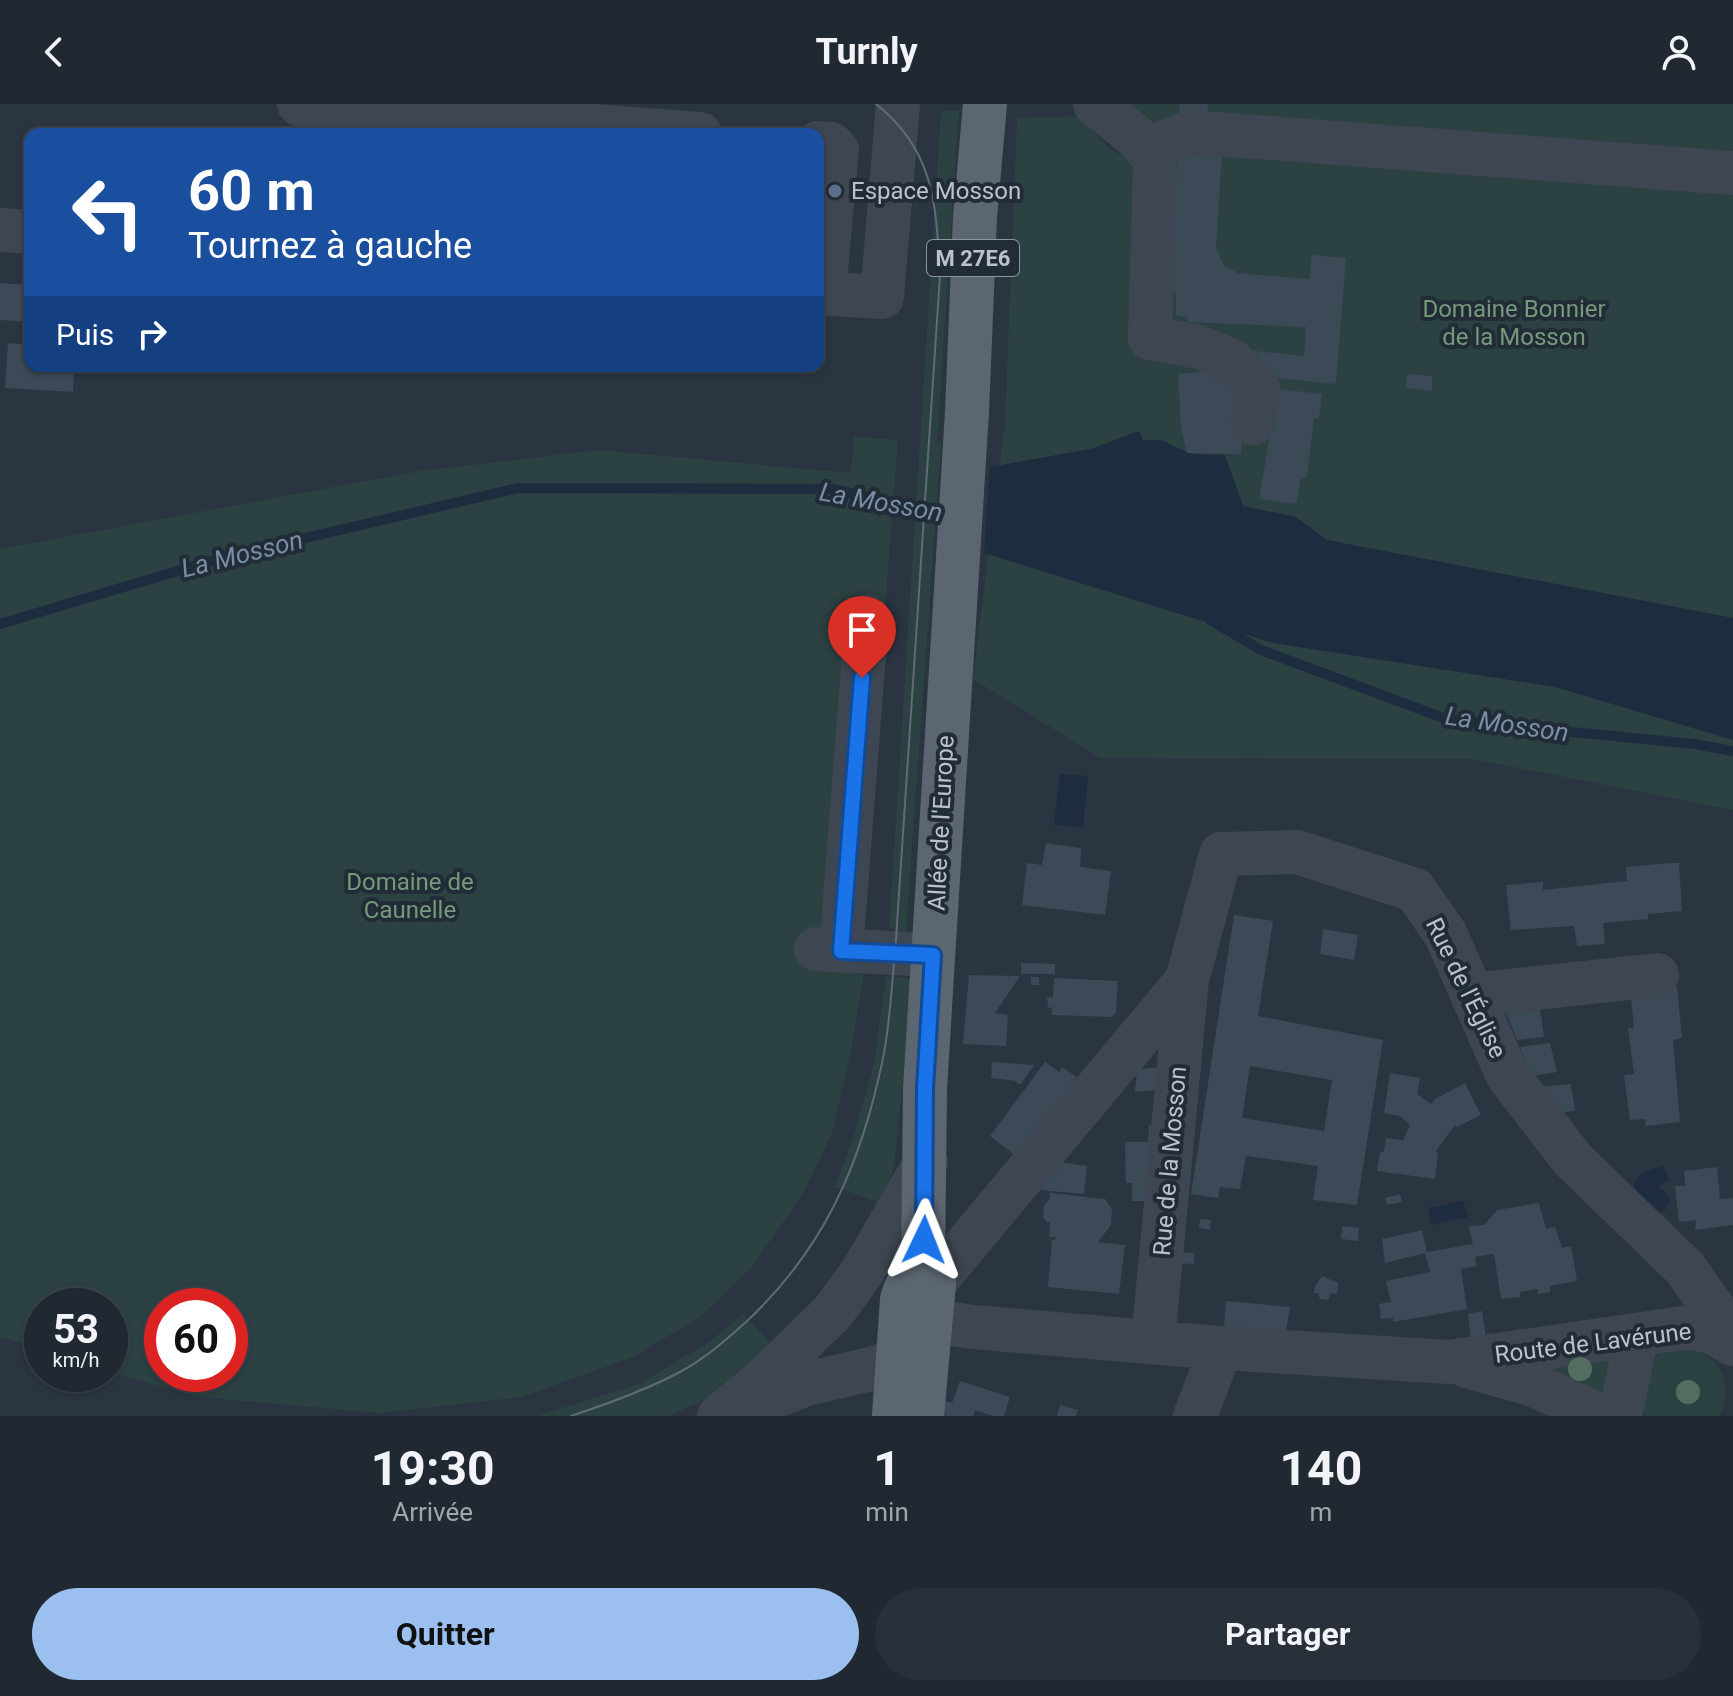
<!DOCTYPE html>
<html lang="fr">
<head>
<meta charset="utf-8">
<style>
  :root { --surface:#202831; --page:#283039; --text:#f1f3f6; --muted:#a2a6ab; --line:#3d444d; --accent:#9bc0f0 }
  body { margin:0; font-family:Roboto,sans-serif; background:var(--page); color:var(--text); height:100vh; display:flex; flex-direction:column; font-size:30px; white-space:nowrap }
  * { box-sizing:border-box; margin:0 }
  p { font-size:26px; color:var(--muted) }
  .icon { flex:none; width:44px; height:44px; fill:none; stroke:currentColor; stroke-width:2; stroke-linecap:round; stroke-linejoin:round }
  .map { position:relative; height:1312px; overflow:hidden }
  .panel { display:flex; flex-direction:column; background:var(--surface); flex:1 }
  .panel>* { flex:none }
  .top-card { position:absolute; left:24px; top:24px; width:800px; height:244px; border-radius:16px; box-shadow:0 2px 6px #0004,0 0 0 2px var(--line); background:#1a4fa0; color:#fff; overflow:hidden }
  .speed { position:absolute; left:24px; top:1184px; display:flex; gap:16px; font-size:40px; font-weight:700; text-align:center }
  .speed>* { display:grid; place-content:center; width:104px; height:104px; border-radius:50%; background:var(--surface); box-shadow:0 2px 6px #0004,0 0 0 2px var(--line); line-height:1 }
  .speed small { font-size:20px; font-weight:400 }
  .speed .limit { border:12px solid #d22; background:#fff; color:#111 }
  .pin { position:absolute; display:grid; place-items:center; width:68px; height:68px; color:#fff; margin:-82px -34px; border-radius:50% 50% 50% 0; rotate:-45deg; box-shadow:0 0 8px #0007 }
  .pin .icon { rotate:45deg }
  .me { position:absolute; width:88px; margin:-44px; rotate:2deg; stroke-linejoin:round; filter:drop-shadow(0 0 6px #0008) }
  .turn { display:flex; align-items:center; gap:28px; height:168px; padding:0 32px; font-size:36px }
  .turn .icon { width:104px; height:104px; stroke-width:2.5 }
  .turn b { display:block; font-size:56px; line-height:68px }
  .then { display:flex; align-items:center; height:76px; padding:0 32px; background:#0003; gap:16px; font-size:30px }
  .eta { display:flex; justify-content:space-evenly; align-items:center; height:136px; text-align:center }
  .eta b { font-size:48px; font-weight:700; line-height:56px }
  .cta { display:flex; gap:16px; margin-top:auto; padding:16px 32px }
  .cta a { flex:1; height:92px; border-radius:48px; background:var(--accent); color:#111; font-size:32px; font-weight:700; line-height:92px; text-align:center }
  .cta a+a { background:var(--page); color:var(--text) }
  header { display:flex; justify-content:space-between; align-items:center; height:104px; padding:0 32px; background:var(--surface); font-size:36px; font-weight:700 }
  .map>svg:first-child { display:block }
  .green { fill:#2c4142; fill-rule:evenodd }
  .water { fill:#1d2d3f }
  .pier { fill:#2a3541 }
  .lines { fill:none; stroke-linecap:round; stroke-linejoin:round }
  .stream { stroke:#1d2d3f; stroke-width:10 }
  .building { fill:#3c4957; fill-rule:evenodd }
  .minor { stroke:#3e4751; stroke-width:44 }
  .major { stroke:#5c6671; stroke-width:44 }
  .tram { stroke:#606b78; stroke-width:2 }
  .tree { fill:#536d61 }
  .route-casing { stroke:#114b97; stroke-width:20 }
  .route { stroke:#1a73e8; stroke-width:14 }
  .service-dot { fill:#5c6f8a; stroke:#222c37; stroke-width:3 }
  .labels { text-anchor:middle; stroke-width:8; stroke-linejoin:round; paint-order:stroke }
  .shield { fill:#222c37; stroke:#8d959f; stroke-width:2 }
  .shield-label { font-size:22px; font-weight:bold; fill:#bbc2cb }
  .poi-label { font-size:24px; fill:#bbc2cb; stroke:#222c37; text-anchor:start }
  .park-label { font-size:24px; fill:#749a7b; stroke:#222c37 }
  .street-label { font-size:24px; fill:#bbc2cb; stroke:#222c37 }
  .water-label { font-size:26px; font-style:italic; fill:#778ea6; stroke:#222c37 }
</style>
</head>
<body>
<header><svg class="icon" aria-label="back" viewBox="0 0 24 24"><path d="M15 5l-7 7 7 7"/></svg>Turnly<svg class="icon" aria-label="person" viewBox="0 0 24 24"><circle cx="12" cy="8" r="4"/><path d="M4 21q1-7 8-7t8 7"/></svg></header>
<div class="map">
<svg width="1733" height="1312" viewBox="0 0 1733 1312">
  <rect width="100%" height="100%" fill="#2a3541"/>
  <!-- green -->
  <path class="green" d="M1119 0H1733V706L1473 655 1100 654 973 575 1005 319 1017 14 1080 12 1108 44 1133 57 1145 88 1132 247 1160 249 1181 27 1144 16Z
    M941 7H959L937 338 941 339 906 827 889 825Z
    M854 333 898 336 885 505 837 823 818 824 821 864 864 870 850 954 832 1029 803 1090 751 1164 700 1213 633 1253 521 1293 381 1309 198 1293 110 1268V1202H42V1246L0 1233V445L420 367 599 346 851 369ZM162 1202H230V1270H162Z
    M886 872 913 875 894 1063 882 1099 835 1083 853 1034 874 960Z
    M743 1210 778 1247 709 1294 668 1312H537L641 1279 712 1236Z
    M1694 1244C1723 1257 1733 1283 1720 1312H1646L1640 1299 1652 1256 1664 1247Z
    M1613 1245 1604 1295 1531 1269Z"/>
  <!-- water -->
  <path class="water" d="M1139 327 1143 336H1161L1191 350 1225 351 1243 402 1296 413 1327 436 1733 514V636L1555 583 1273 539 984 449 990 363 1091 345Z
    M1060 670 1088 672 1083 723 1054 721Z
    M1664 1062 1669 1077 1657 1082 1668 1090 1670 1098 1664 1107 1657 1108 1635 1089 1634 1080 1641 1069Z
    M1463 1097 1468 1113 1431 1121 1428 1104Z"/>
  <!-- pier -->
  <path class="pier" d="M989 359 984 453 980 448 986 363Z"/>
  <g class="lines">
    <!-- stream -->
    <path class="stream" d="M1210 516 1261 546 1449 616 1694 640 1733 647
      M0 520 221 454 518 384 832 385 949 411"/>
  </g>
  <!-- building -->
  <path class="building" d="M1180 0H1208L1207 13 1179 11Z
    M1178 46 1222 49 1216 144 1223 160 1237 169 1309 175 1312 151 1346 154 1336 280 1268 273 1256 260 1257 250 1245 249V246L1304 252 1306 223 1187 218 1188 213 1176 211V189L1167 188Z
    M0 179 30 181V218L0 216Z
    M8 239 30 241V262H74L73 288 5 284Z
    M1210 267 1244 274 1241 350 1187 349 1181 324 1178 270Z
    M1407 270 1432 272V287L1406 284Z
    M1278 285 1322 290 1319 314H1314L1307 373H1301L1296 400 1259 395Z
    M1046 739 1081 744 1080 763 1111 767 1105 811 1022 801 1027 759 1042 761Z
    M1671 759H1679L1682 807 1648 810V815L1603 819 1605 840 1577 842 1574 822 1511 826 1506 781 1543 778V786L1627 777 1626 763Z
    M1234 811 1273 817 1258 912 1383 936 1357 1101 1313 1096 1318 1062 1246 1052 1240 1085 1220 1083 1218 1094 1191 1090ZM1250 962 1332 976 1324 1027 1242 1014Z
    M1323 825 1358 831 1354 856 1320 850Z
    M1021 859 1055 860V870H1021Z
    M969 871 1020 872 995 909 1008 911 1006 942 963 940Z
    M1031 873H1039V881H1031Z
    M1054 874 1118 877 1116 909 1112 913 1052 911V903L1048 904 1047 893 1053 894Z
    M1677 883 1682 934 1673 936 1680 1018 1646 1022 1645 1015 1630 1016 1624 971 1634 970 1628 924H1634L1630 886Z
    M1539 896 1544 933 1517 936 1502 899Z
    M1550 939 1557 968 1532 972 1520 943Z
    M992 958 1034 961 1021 980H1017V977L991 974Z
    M1045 958 1059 968 1062 963 1077 973 1017 1053 990 1032Z
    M1167 963V985L1135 988 1137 965Z
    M1390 969 1420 974 1417 990 1431 1000 1435 995 1465 979 1481 1011 1457 1023 1455 1021 1436 1047 1438 1049 1435 1075 1377 1067 1380 1048H1384L1386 1034 1403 1036 1410 1021 1400 1012 1384 1009Z
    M1571 980 1575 1007 1552 1010 1537 983Z
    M1149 1021H1165L1163 1097H1132V1079H1126L1125 1038H1148Z
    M1058 1058 1087 1062 1084 1090 1039 1086Z
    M1717 1063 1720 1095 1733 1094V1121L1695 1126 1696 1116 1679 1118 1675 1082H1685L1684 1067Z
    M1050 1089 1105 1095 1112 1105 1111 1121 1098 1138 1125 1141 1119 1190 1048 1183 1052 1136 1056 1135V1133H1049L1050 1118H1047L1043 1113 1044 1101 1049 1096Z
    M1400 1090 1402 1098 1387 1101 1385 1094Z
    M1539 1099 1546 1125 1555 1123 1562 1144 1571 1142 1577 1177 1550 1182V1188L1538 1190V1185L1520 1188V1193L1501 1195 1494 1150 1481 1152 1475 1153 1477 1162 1461 1165 1467 1205 1393 1218V1214L1381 1215 1379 1200 1391 1198 1386 1177 1430 1168 1425 1149 1385 1159 1382 1135 1422 1126 1427 1148 1473 1140 1469 1122 1484 1121 1497 1106Z
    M1200 1115 1211 1116 1210 1126 1199 1124Z
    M1342 1122 1359 1124 1358 1137 1341 1135Z
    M1173 1148 1194 1149V1160L1173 1159Z
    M1322 1172 1338 1179 1337 1190 1331 1189 1328 1196 1320 1195 1318 1189H1314L1315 1182Z
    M1226 1197 1290 1203 1286 1228 1224 1223Z
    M1482 1207 1486 1234 1471 1237 1468 1210Z
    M960 1277 1010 1293 1004 1312H993L975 1306 973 1312H937L938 1295 952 1299Z
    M1060 1301 1078 1306 1076 1312H1057Z"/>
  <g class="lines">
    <!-- minor -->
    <path class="minor" d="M299 0 700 30
      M1095 0 1135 32 1155 55 1150 234 1199 243 1232 257 1258 284 1253 319
      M818 39 831 40 837 46 825 177 820 189
      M1148 45 1190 28 1733 69
      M0 126 30 128
      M818 189 882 193 898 0
      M816 845 933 851
      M841 847 867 512
      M1472 891 1657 871
      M934 1179 1187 876
      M932 1217 973 1223 1221 1244 1449 1258 1690 1223 1711 1228 1733 1240
      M1153 1237 1187 876 1221 750 1297 748 1415 786 1446 831 1508 972 1573 1056 1685 1164 1733 1232
      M1467 1262 1534 1281 1601 1312
      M746 1304 806 1280 875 1264 897 1255
      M719 1312 762 1277 833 1208 862 1168 926 1058
      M1195 1312 1221 1244
      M1620 1312 1637 1231"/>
    <!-- major -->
    <path class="major" d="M894 1312 902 1195 906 1184 923 1163
      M922 1312 934 1179 923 1163 925 984 967 308 975 113 985 0"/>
    <!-- tram -->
    <path class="tram" d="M571 1312C607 1300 644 1287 678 1269 703 1256 725 1237 746 1218 824 1145 860 1062 882 959 890 924 891 886 895 850L940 171C936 101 935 47 876 0"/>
  </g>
  <!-- trees -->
  <g class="tree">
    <circle cx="1580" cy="1265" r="12"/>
    <circle cx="1688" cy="1288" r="12"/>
  </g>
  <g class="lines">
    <!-- route casing -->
    <g class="route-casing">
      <path id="route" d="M862 574 841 847 933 851 925 984 924 1136"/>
    </g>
    <!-- route -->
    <use href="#route" class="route"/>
  </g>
  <!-- markers -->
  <circle class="service-dot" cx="835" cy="87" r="8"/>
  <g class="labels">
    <!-- shield labels -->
    <rect class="shield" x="927" y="136" width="92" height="36" rx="6"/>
    <g class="shield-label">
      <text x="973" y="162">M 27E6</text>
    </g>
    <!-- poi labels -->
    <g class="poi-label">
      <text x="851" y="95">Espace Mosson</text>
    </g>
    <!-- park labels -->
    <g class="park-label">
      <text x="1514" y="213">Domaine Bonnier<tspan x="1514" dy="28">de la Mosson</tspan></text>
      <text x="410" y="786">Domaine de<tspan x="410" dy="28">Caunelle</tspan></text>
    </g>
    <!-- street labels -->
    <g class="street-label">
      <text transform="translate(941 719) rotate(-87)" y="8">Allée de l'Europe</text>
      <text transform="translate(1466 884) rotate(64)" y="8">Rue de l'Église</text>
      <text transform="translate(1170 1057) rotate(-85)" y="8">Rue de la Mosson</text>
      <text transform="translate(1593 1239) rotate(-7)" y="8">Route de Lavérune</text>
    </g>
    <!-- water labels -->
    <g class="water-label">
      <text transform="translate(881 398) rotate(10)" y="9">La Mosson</text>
      <text transform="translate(242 450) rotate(-14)" y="9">La Mosson</text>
      <text transform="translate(1507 620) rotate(8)" y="9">La Mosson</text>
    </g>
  </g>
</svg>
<div class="speed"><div>53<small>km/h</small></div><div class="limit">60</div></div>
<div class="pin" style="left:862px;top:574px;background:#d93025"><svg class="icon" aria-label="arrive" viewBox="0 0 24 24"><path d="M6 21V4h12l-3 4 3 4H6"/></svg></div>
<svg class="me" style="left:924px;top:1136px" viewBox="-20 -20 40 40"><path d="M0-17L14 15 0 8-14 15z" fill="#1a73e8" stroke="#fff" stroke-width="4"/></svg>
<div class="top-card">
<div class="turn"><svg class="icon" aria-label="left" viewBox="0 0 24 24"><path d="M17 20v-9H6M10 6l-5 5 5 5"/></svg><div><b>60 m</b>Tournez à gauche</div></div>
<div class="then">Puis<svg class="icon" aria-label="right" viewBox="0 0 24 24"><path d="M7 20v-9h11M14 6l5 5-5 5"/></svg></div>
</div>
</div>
<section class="panel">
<div class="eta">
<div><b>19:30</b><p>Arrivée</p></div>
<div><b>1</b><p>min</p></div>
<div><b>140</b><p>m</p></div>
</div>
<div class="cta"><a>Quitter</a><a>Partager</a></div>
</section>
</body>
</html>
